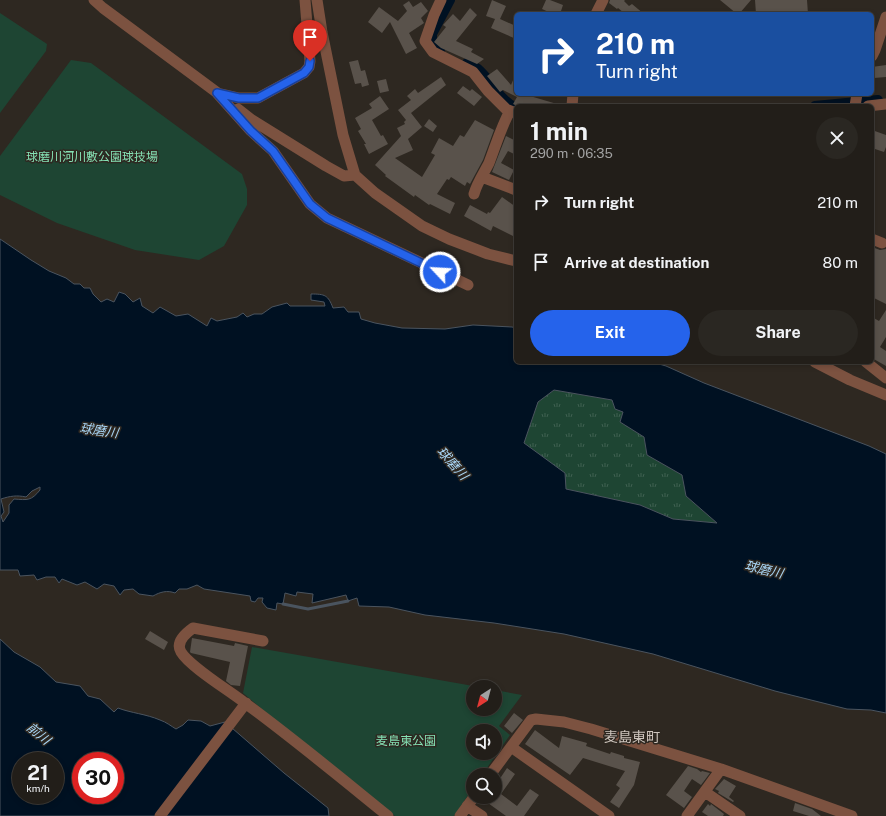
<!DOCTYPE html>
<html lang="en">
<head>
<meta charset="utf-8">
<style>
  :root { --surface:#221e19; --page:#2a2722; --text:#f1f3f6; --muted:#a2a2a2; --line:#3f3c38; --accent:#2563eb }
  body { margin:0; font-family:"Public Sans","Noto Sans JP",sans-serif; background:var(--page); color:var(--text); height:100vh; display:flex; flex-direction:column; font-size:15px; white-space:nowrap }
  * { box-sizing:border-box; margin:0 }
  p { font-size:13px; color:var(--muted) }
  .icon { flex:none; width:22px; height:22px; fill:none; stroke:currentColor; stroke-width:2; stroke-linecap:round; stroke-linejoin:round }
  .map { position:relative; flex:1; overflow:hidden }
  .panel { position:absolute; left:514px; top:104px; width:360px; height:260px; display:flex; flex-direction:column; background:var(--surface); border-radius:6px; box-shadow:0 2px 6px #0003,0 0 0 1px var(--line) }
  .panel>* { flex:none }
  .hud { position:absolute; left:514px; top:12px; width:360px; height:84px; border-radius:6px; box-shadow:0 2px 6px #0003,0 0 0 1px var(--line); background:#1a4fa0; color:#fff; overflow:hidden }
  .needle { width:26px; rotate:216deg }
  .tools { position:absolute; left:466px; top:680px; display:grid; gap:8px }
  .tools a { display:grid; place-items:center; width:36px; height:36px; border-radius:50%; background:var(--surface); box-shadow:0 2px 6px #0003,0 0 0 1px var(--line); font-size:20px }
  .speed { position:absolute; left:12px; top:752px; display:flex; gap:8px; font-size:20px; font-weight:700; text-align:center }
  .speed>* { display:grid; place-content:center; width:52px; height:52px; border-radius:50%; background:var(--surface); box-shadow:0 2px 6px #0003,0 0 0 1px var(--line); line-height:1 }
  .speed small { font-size:10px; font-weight:400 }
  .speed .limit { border:6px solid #d22; background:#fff; color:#111 }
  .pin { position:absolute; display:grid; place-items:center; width:34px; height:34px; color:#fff; margin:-41px -17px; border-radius:50% 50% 50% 0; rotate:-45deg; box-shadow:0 0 4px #0007 }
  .pin .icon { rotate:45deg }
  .me { position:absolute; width:44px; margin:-22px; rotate:295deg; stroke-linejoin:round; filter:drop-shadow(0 0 3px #0008) }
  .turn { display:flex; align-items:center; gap:14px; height:84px; padding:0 16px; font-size:18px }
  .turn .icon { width:52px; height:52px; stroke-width:2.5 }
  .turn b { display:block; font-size:28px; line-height:34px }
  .round { display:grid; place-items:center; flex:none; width:42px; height:42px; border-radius:21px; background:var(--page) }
  .headline { display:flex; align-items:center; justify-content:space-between; height:68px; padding:0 16px }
  h1 { font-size:24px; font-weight:700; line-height:30px }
  .cta { display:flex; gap:8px; margin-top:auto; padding:8px 16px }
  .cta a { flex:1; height:46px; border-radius:24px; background:var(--accent); color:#fff; font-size:16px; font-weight:700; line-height:46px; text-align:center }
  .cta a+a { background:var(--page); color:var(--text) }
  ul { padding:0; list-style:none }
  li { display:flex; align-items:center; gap:12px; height:60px; padding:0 16px }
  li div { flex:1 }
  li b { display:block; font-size:15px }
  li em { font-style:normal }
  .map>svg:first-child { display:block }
  .grass { fill:url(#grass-tufts) }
  .park { fill:#1e4533; fill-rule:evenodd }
  .water { fill:#012; stroke:#4a545f; fill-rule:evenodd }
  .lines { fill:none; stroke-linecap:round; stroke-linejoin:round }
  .stream { stroke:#4a545f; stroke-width:3 }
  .canal { stroke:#012; stroke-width:10 }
  .building { fill:#59524b }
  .minor { stroke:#7c5240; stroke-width:11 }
  .route-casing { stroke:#184099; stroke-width:10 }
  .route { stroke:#2563eb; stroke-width:7 }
  .labels { text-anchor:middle; stroke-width:3; stroke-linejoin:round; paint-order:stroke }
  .park-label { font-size:12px; fill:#85e1b4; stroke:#2e2821 }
  .water-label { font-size:13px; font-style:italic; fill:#a9d7f8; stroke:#2e2821 }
  .quarter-label { font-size:14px; fill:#cec5bd; stroke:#2e2821 }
</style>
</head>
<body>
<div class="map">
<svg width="886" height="816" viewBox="0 0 886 816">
  <defs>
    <pattern id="grass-tufts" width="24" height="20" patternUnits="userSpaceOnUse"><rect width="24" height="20" fill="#1e4533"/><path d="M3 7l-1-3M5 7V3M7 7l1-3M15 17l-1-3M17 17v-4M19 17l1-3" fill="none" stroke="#3f6051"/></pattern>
  </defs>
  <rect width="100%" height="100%" fill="#2e2821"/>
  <!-- grass -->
  <path class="grass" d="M554 390 612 400 623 412 620 422 644 437 647 455 682 475 686 496 717 523 673 519 640 505 566 489 524 443 538 402Z"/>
  <!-- park -->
  <path class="park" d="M0 13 47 44 46 51 0 113Z
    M71 60 91 63 242 174 247 189V205L224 246 199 260 135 250 57 223 0 195V156Z
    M252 647 479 687H473V709H495V690L522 695 499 726 510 735 482 775H473V788L454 816H395L326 763 243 693ZM473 731H495V753H473Z"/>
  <!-- water -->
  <path class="water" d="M0 239 31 260 49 271 66 278 74 284H80L84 288H90L93 294 101 302 107 299 114 302 119 292 125 294 133 302 140 298 142 306 153 313 160 307 176 316 188 314 207 326 211 318 217 321 237 317 243 313 247 317 254 314H262L272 307 287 303 290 306H325L324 302 311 300V294C325 294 328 295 333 308L344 307 348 312H359L361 319 375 323 402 328 445 329 473 325 512 327 516 328V362H652L666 366 704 383 869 446 886 454V713L871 710 847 709 775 691 653 654 564 634 494 623 425 615 389 607 359 606 357 598 348 601 346 595 312 603 313 594 297 592 296 596 285 593 283 604 277 603 276 610 267 608 262 602 263 598H258L255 602 251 601 250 596 204 589 197 585 187 589H179L175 593C167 590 160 592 153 596L139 594 133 589 124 590 120 595 114 586 104 584 97 589 85 582 77 585 62 579 59 583 55 577H46L37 580 34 575 20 576 18 570H0ZM554 390 612 400 615 409 623 412 620 422 644 437 647 455 682 475 686 496 717 523 673 519 640 505 566 489 565 473 524 443 538 402ZM40 487V490C31 501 28 500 14 499L9 505V513L3 522 1 516 4 512 1 499C10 496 17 495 26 497L32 491Z
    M0 639 14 652 40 667 56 682 80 686 88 696 100 699 114 712 118 708C131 713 146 714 160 720 166 722 171 726 176 729L183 725 188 720 201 721 210 726 225 722 284 773 328 808 329 816H0ZM21 761H55V795H21ZM81 761H115V795H81Z"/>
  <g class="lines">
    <!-- stream -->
    <path class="stream" d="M283 604 308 609 348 601"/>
    <!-- canal -->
    <path class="canal" d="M440 50 432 43V34L450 0
      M467 63C470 65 475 67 478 69 492 81 499 100 516 108
      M815 106 878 100"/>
  </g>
  <!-- building -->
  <path class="building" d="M492 0 506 6 500 19 516 26V39L491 28 495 19 486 16Z
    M546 0H550L563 5 560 14H553L542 9Z
    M610 0H625L624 1 629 6 632 4 644 14H623L624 13 618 8 617 9 609 3Z
    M720 0H751L739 14H737Z
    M755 0H807L808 14H756Z
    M409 1 413 7 421 2 428 11 421 18 424 23 409 33 417 48 406 54 390 22 382 33 368 22 379 7 398 21 407 11 403 5Z
    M470 8 477 15 456 41 473 49 471 52 484 59 477 64 441 48 434 42 446 27 443 25 453 14 460 21Z
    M358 60 361 71 365 70 369 85 362 87 361 83 355 84 349 62Z
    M886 65V77L874 78 872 67Z
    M497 69 511 85 516 73V94L519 95V94H531L530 96 557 104V106H517L513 104 517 97 503 90 500 92 487 76Z
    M441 77 446 85 411 113 422 127 408 139 413 150 395 158 422 177 435 155 431 153 439 138 453 146 460 135 464 137 475 120 494 130 483 160 470 184 467 182 465 186 451 177 449 180 447 179 437 194 455 203 450 214 430 204 429 205 415 195 414 197 385 176 386 175 375 165 401 136 397 128 405 124 404 122 406 120 398 110 411 100 407 96 415 89 418 93Z
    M386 79 389 91 380 93 377 81Z
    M463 86 470 91 472 89 482 97 474 106 457 93Z
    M380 96 389 109 372 120 381 136 383 135 388 144 369 154 364 144H366L358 131 361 129 355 118 372 108 369 104Z
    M429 119 437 126 433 132 424 126Z
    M872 130 886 135V147L884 152 872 148Z
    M506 136 516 141V155L508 151 501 163 514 170 509 180 492 172Z
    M502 197 516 207V229L513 236 493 226 491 231 464 216 470 205 487 214 488 212 490 213Z
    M872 247 880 250 886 249V304L872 297Z
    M886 310V337L880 347 886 351V366L872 358V317L879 321Z
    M150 631 168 642 164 650 145 639Z
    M192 638 234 646 235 643 248 646 240 686 231 685 226 681 230 662 191 653 190 652Z
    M514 713 523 720 512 733 504 726Z
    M535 730 559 748 562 736 587 743 586 746 610 754 611 752 624 756V758L640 762 634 785 619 808 610 802 620 788 616 785 625 771 583 758 570 775 525 744Z
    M688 766 697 769 701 772 702 771 710 773 701 785 692 779 684 791 692 797 684 808 666 795Z
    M507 768 515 774 501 794 517 806 530 789 539 795 524 816H506L481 798 495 797V786Z
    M724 779 736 786 729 797 734 801 733 802 718 793 719 791 715 789Z
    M795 803 812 809 821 816H809L793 811Z
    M708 804 710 806 711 804 724 814 723 816H708L702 812Z"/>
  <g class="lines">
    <!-- minor -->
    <path class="minor" d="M94 0 103 8 223 97
      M317 0 322 32 343 135 355 175 375 193 422 226 449 239 488 254 516 261
      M441 0 434 15 425 41 433 52 473 72 488 91 506 109 516 113
      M596 14 603 0
      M872 56 875 50 886 17
      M217 93 251 131 273 151 310 204 327 218 468 285
      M217 93 239 98H258L304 73 309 67 310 61 305 0
      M572 106 573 94
      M855 106 857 94
      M868 106 886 104
      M238 109 252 120 326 166 344 176 355 175
      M482 177 516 190
      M474 194C477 183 484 173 489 163 496 145 501 127 510 111
      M872 239 882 243
      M815 362 850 380 886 395
      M866 362 886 378
      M263 641 193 628C186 633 175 642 181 652 190 667 230 691 245 703 294 739 341 778 388 816
      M511 747 609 816
      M490 775 531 720 536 719 564 722 591 729 721 769 852 816
      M705 792 740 816
      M467 806 482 816
      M160 816 246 703
      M460 816 474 797
      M687 816 721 769"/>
  </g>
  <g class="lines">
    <!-- route casing -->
    <g class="route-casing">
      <path id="route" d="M310 61 309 67 304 73 258 98H239L217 93 251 131 273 151 310 204 327 218 440 272"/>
    </g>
    <!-- route -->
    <use href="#route" class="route"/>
  </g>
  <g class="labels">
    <!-- park labels -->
    <g class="park-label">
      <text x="92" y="161">球磨川河川敷公園球技場</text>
      <text x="406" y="745">麦島東公園</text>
    </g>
    <!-- water labels -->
    <g class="water-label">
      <text transform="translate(99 430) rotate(8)" y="5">球磨川</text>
      <text transform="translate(453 463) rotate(48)" y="5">球磨川</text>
      <text transform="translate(764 569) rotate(13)" y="5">球磨川</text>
      <text transform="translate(39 733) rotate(39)" y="5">前川</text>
    </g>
    <!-- quarter labels -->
    <g class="quarter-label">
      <text x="632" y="742">麦島東町</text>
    </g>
  </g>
</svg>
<div class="tools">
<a><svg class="needle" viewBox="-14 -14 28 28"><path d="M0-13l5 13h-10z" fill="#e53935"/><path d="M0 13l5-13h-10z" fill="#a2a2a2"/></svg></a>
<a><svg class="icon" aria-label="sound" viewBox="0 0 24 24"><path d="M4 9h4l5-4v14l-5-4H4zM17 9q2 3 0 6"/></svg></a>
<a><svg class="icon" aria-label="search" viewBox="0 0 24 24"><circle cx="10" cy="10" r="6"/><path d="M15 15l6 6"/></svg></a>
</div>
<div class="speed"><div>21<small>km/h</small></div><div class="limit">30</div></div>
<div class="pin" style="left:310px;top:61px;background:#d93025"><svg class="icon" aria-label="arrive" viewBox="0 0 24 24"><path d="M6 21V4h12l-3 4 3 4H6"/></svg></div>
<svg class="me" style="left:440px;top:272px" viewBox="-20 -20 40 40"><circle r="17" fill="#2563eb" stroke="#fff" stroke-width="3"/><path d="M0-11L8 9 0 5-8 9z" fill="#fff"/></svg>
<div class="hud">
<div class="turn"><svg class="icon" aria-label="right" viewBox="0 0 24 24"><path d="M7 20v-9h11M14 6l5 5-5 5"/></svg><div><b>210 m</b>Turn right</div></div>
</div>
<section class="panel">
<div class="headline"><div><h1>1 min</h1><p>290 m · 06:35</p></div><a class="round"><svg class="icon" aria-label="close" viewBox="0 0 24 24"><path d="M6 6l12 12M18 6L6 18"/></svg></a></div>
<ul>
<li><svg class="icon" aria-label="right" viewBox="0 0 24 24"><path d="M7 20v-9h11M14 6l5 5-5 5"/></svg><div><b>Turn right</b></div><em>210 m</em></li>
<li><svg class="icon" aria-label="arrive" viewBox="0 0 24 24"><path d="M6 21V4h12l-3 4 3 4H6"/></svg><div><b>Arrive at destination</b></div><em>80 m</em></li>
</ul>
<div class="cta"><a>Exit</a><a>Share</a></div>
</section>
</div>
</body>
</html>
